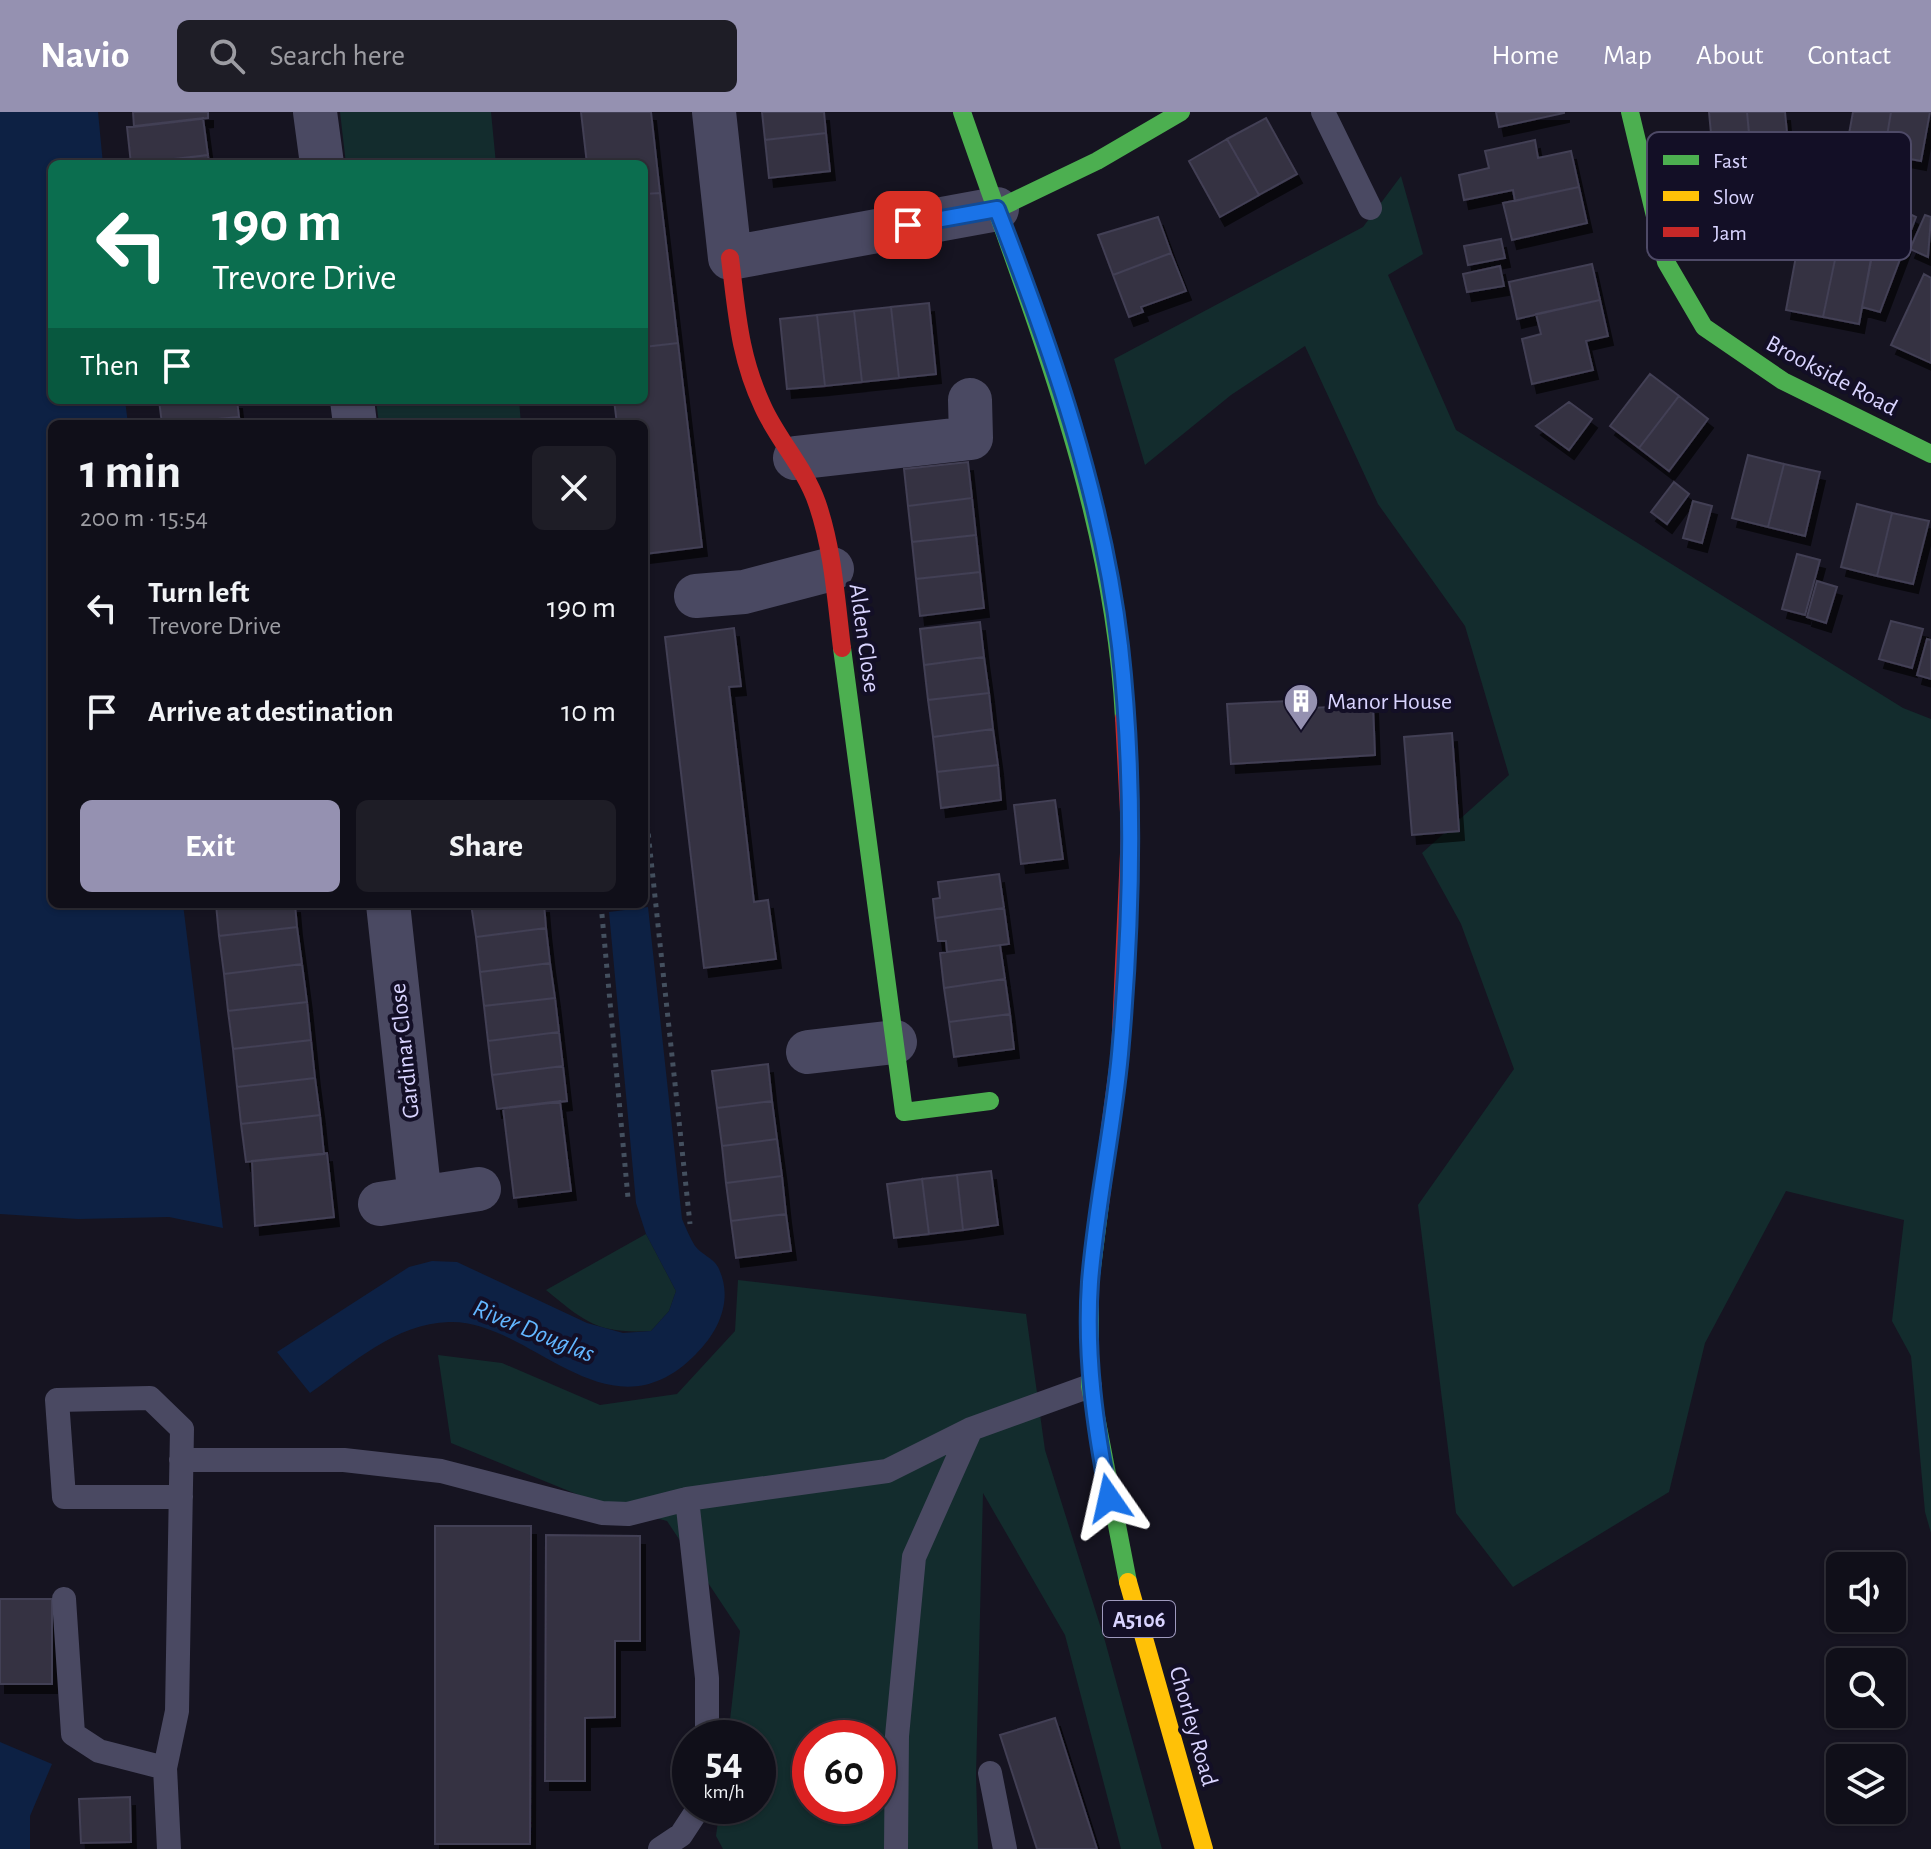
<!DOCTYPE html>
<html lang="en">
<head>
<meta charset="utf-8">
<style>
  :root { --surface:#100f19; --page:#1e1d26; --text:#f1f3f6; --muted:#9c9ca2; --line:#302f38; --accent:#9591b1 }
  body { margin:0; font-family:"Alegreya Sans",sans-serif; background:var(--page); color:var(--text); height:100vh; display:flex; flex-direction:column; font-size:30px; white-space:nowrap }
  * { box-sizing:border-box; margin:0 }
  p { font-size:26px; color:var(--muted) }
  .icon { flex:none; width:44px; height:44px; fill:none; stroke:currentColor; stroke-width:2; stroke-linecap:round; stroke-linejoin:round }
  .map { position:relative; flex:1; overflow:hidden }
  .drawer { position:absolute; left:48px; top:308px; width:600px; height:488px; display:flex; flex-direction:column; background:var(--surface); border-radius:12px; box-shadow:0 2px 6px #0004,0 0 0 2px var(--line) }
  .drawer>* { flex:none }
  .hud { position:absolute; left:48px; top:48px; width:600px; height:244px; border-radius:12px; box-shadow:0 2px 6px #0004,0 0 0 2px var(--line); background:#0b6e4f; color:#fff; overflow:hidden }
  .buttons { position:absolute; left:1826px; top:1440px; display:grid; gap:16px }
  .buttons a { display:grid; place-items:center; width:80px; height:80px; border-radius:12px; background:var(--surface); box-shadow:0 2px 6px #0004,0 0 0 2px var(--line); font-size:40px }
  .speed { position:absolute; left:672px; top:1608px; display:flex; gap:16px; font-size:40px; font-weight:700; text-align:center }
  .speed>* { display:grid; place-content:center; width:104px; height:104px; border-radius:50%; background:var(--surface); box-shadow:0 2px 6px #0004,0 0 0 2px var(--line); line-height:1 }
  .speed small { font-size:20px; font-weight:400 }
  .speed .limit { border:12px solid #d22; background:#fff; color:#111 }
  .pin { position:absolute; display:grid; place-items:center; width:68px; height:68px; color:#fff; margin:-34px; border-radius:16px; box-shadow:0 4px 12px #0006 }
  .me { position:absolute; width:88px; margin:-44px; rotate:349deg; stroke-linejoin:round; filter:drop-shadow(0 0 6px #0008) }
  .turn { display:flex; align-items:center; gap:28px; height:168px; padding:0 32px; font-size:36px }
  .turn .icon { width:104px; height:104px; stroke-width:2.5 }
  .turn b { display:block; font-size:56px; line-height:68px }
  .then { display:flex; align-items:center; height:76px; padding:0 32px; background:#0003; gap:16px; font-size:30px }
  .round { display:grid; place-items:center; flex:none; width:84px; height:84px; border-radius:12px; background:var(--page) }
  .headline { display:flex; align-items:center; justify-content:space-between; height:136px; padding:0 32px }
  h1 { font-size:48px; font-weight:600; line-height:60px }
  .primary-button { display:flex; gap:16px; margin-top:auto; padding:16px 32px }
  .primary-button a { flex:1; height:92px; border-radius:12px; background:var(--accent); color:#fff; font-size:32px; font-weight:600; line-height:92px; text-align:center }
  .primary-button a+a { background:var(--page); color:var(--text) }
  ul { padding:0; list-style:none }
  li { display:flex; align-items:center; gap:24px; height:104px; padding:0 32px }
  li div { flex:1 }
  li b { display:block; font-size:30px }
  li em { font-style:normal }
  header { display:flex; align-items:center; gap:48px; box-sizing:border-box; height:112px; padding:0 40px; background:var(--accent); color:#fff }
  header strong { font-size:38px }
  nav { display:flex; gap:44px; margin-inline-start:auto; font-size:28px }
  .search { width:560px; height:72px; background:var(--page); display:flex; align-items:center; gap:20px; box-sizing:border-box; padding:0 28px; border-radius:12px; color:var(--muted); font-size:30px }
  .map>svg:first-child { display:block }
  .green { fill:#132c2d; fill-rule:evenodd }
  .water { fill:#0d2144 }
  .building { fill:#343243; stroke:#433f54; stroke-width:2; filter:url(#shadow) }
  .lines { fill:none; stroke-linecap:round; stroke-linejoin:round }
  .path { stroke:#44505f; stroke-width:5; stroke-dasharray:4 6; stroke-linecap:butt }
  .lane { stroke:#4a4962; stroke-width:24 }
  .street { stroke:#4a4962; stroke-width:44 }
  .fast { stroke:#4caf50; stroke-width:18 }
  .slow { stroke:#ffc107; stroke-width:18 }
  .jam { stroke:#c62828; stroke-width:18 }
  .route-casing { stroke:#114b97; stroke-width:20 }
  .route { stroke:#1a73e8; stroke-width:14 }
  .labels { text-anchor:middle; stroke-width:8; stroke-linejoin:round; paint-order:stroke }
  .shield { fill:#130f26; stroke:#9e99be; stroke-width:2 }
  .shield-label { font-size:22px; font-weight:bold; fill:#d9d4ff }
  .street-label { font-size:24px; fill:#d9d4ff; stroke:#130f26 }
  .poi-label { font-size:24px; fill:#d9d4ff; stroke:#130f26; text-anchor:start }
  .water-label { font-size:26px; font-style:italic; fill:#62b6ff; stroke:#130f26 }
  .key { fill:#130f26; stroke:#4e4a67; stroke-width:2 }
  .key-label { font-size:22px; fill:#d9d4ff }
</style>
</head>
<body>
<header>
<strong>Navio</strong>
<div class="search"><svg class="icon" aria-label="search" viewBox="0 0 24 24"><circle cx="10" cy="10" r="6"/><path d="M15 15l6 6"/></svg>Search here</div>
<nav><a>Home</a><a>Map</a><a>About</a><a>Contact</a></nav>
</header>
<div class="map">
<svg width="1931" height="1737" viewBox="0 0 1931 1737">
  <defs>
    <filter id="shadow"><feDropShadow dx="5" dy="9" stdDeviation="0" flood-color="#0009"/></filter>
  </defs>
  <rect width="100%" height="100%" fill="#161421"/>
  <!-- green -->
  <path class="green" d="M340 0H491L496 52H346Z
    M1401 64 1423 142 1388 163 1456 318 1903 596 1931 607V1421L1925 1400 1911 1244 1892 1209 1904 1108 1786 1079 1705 1231 1669 1380 1513 1475 1456 1401 1418 1093 1514 957 1461 812 1422 741 1509 663 1465 514 1378 392 1305 234 1231 283 1145 353 1114 247 1363 115Z
    M376 288H519L521 312H379Z
    M646 1122 676 1179 669 1199 651 1219C598 1222 585 1210 546 1178Z
    M738 1168 1026 1202 1045 1338 1105 1529 1162 1737H1121L1065 1523 983 1381 976 1663 978 1737H723L716 1724 720 1694H758V1626H728L740 1519 667 1409 596 1390 451 1331 438 1243 502 1251 600 1293 677 1282 735 1219ZM810 1626H878V1694H810Z"/>
  <!-- water -->
  <path class="water" d="M0 0H98L103 52H52V288H125L128 312H52V792H183L223 1116 169 1105 78 1107 0 1102Z
    M648 795 682 1107C686 1116 690 1126 695 1134 701 1142 713 1146 718 1155 734 1187 719 1219 696 1242 608 1332 531 1207 449 1210 396 1211 352 1252 310 1281L277 1240 409 1155 432 1149 457 1150 587 1211 623 1221 651 1219 669 1199 676 1179 646 1122 636 1091 609 800Z
    M0 1630 52 1652 30 1704V1737H0Z"/>
  <!-- building -->
  <path class="building" d="M133 0H208V6L134 15Z
    M581 0H651L660 81 644 82V52H587Z
    M762 0H824L826 21 765 28Z
    M1496 0H1564V1L1499 15Z
    M1709 0H1747L1756 92 1718 96Z
    M1747 0H1785L1790 52 1752 56Z
    M1853 0H1891L1884 42 1869 40 1866 59 1843 55Z
    M1891 0H1930L1921 49 1884 42Z
    M203 6 208 43 131 52 127 15Z
    M1266 6 1297 62 1259 83 1227 27Z
    M826 21 830 59 769 66 765 28Z
    M1227 27 1259 83 1220 105 1189 49Z
    M1535 28 1538 46 1571 39 1579 75 1515 89 1513 78 1464 88 1459 63 1489 56 1485 39Z
    M208 43 209 52H141Z
    M1579 75 1587 111 1512 128 1503 91Z
    M660 81 678 231 644 235V82Z
    M1895 95 1916 105 1880 200 1862 195 1874 134H1881Z
    M1925 103 1931 105 1928 145 1910 137Z
    M1158 105 1171 141 1113 163 1098 123Z
    M1802 112 1841 119 1823 205 1786 198Z
    M1841 119 1875 125 1859 212 1823 205Z
    M1501 127 1505 146 1468 153 1464 134Z
    M1171 141 1186 179 1141 195 1143 200 1129 205 1113 163Z
    M1592 152 1600 188 1517 207 1509 170Z
    M1500 154 1504 174 1467 180 1463 162Z
    M1924 162 1931 166V251L1891 233Z
    M1600 188 1608 224 1586 229 1593 258 1532 272 1522 227 1541 222 1536 202Z
    M929 191 936 262 899 266 891 195Z
    M891 195 899 266 862 270 854 199Z
    M854 199 862 270 825 274 817 203Z
    M817 203 825 274 787 277 780 207Z
    M678 231 702 435 644 442V312H617L614 288H644V235Z
    M1650 262 1679 284 1639 336 1610 314Z
    M1679 284 1708 307 1669 359 1639 336Z
    M159 288H237L239 305 162 312Z
    M1569 290 1592 307 1569 338 1536 314Z
    M239 305 240 312H180Z
    M1748 343 1784 352 1768 415 1732 406Z
    M968 350 972 386 908 394 904 357Z
    M1784 352 1820 360 1805 424 1768 415Z
    M1674 370 1689 382 1667 412 1651 400Z
    M972 386 976 423 912 430 908 394Z
    M1693 389 1712 394 1702 431 1683 426Z
    M1857 392 1892 401 1877 464 1841 455Z
    M1892 401 1929 409 1913 472 1877 464Z
    M976 423 980 460 916 467 912 430Z
    M1797 442 1820 448 1805 503 1782 497Z
    M980 460 984 496 920 504 916 467Z
    M1817 469 1837 475 1826 511 1807 505Z
    M1891 509 1923 517 1912 556 1879 547Z
    M980 510 984 545 924 553 920 517Z
    M734 516 741 574 729 575 754 790 768 788 776 847 704 856 665 525Z
    M1927 527 1931 528V567L1917 563Z
    M984 545 989 581 928 588 924 553Z
    M989 581 993 617 933 625 928 588Z
    M1288 589 1289 597 1373 593 1375 643 1231 652 1227 592Z
    M993 617 998 653 937 660 933 625Z
    M1452 621 1459 719 1412 723 1404 625Z
    M998 653 1001 688 941 696 937 660Z
    M1055 688 1063 747 1021 752 1014 693Z
    M999 762 1004 796 935 806 933 787 940 786 938 770Z
    M216 792H295L297 815 219 824Z
    M471 792H544L546 816 476 825Z
    M1004 796 1009 832 947 840 946 829H938L935 806Z
    M297 815 302 852 224 862 219 824Z
    M546 816 550 851 480 860 476 825Z
    M1000 833 1005 867 944 876 940 841Z
    M550 851 555 886 484 894 480 860Z
    M302 852 307 890 228 899 224 862Z
    M1005 867 1010 902 949 910 944 876Z
    M555 886 559 920 488 929 484 894Z
    M307 890 311 928 233 937 228 899Z
    M1010 902 1014 937 954 945 949 910Z
    M559 920 563 954 492 963 488 929Z
    M311 928 315 966 237 975 233 937Z
    M768 952 772 989 717 996 712 959Z
    M563 954 567 989 497 997 492 963Z
    M315 966 320 1003 241 1012 237 975Z
    M560 989 571 1079 514 1086 503 996Z
    M772 989 777 1027 722 1034 717 996Z
    M320 1003 324 1042 246 1050 241 1012Z
    M777 1027 782 1064 726 1071 722 1034Z
    M327 1041 334 1105 255 1114 252 1049Z
    M991 1059 998 1113 963 1118 957 1063Z
    M957 1063 963 1118 929 1122 922 1067Z
    M782 1064 786 1102 731 1109 726 1071Z
    M922 1067 929 1122 894 1126 887 1072Z
    M786 1102 791 1139 736 1146 731 1109Z
    M435 1414H531L530 1732H435Z
    M546 1423 640 1424V1529H615V1605L585 1606V1669H545Z
    M0 1487H52V1572H0Z
    M1055 1606 1097 1737H1037L1000 1623Z
    M130 1685 131 1730 81 1731 79 1687Z"/>
  <g class="lines">
    <!-- path -->
    <path class="path" d="M644 682 690 1112
      M601 792 628 1086"/>
    <!-- lane -->
    <path class="lane" d="M1323 0 1370 96
      M181 1348H344L441 1359 602 1401 628 1402 687 1387
      M64 1487 73 1622 99 1639 165 1656
      M707 1626V1566L687 1387 887 1359 971 1317 1090 1274
      M990 1661 1005 1737
      M169 1737 165 1656 177 1599 182 1317 150 1286 57 1288 64 1385H181
      M660 1737 681 1723 700 1694
      M896 1737 897 1624 914 1445 971 1317"/>
    <!-- street -->
    <path class="street" d="M315 0 322 52
      M714 0 730 146 997 97
      M352 288 355 312
      M795 346 971 326 970 288
      M696 484 744 480 832 457
      M388 792 420 1086
      M808 940 895 930
      M380 1092 479 1077"/>
    <!-- fast -->
    <path class="fast" d="M962 0C1030 198 1113 394 1124 606
      M1630 0 1666 150 1704 215 1783 269 1931 342
      M997 97 1097 49 1181 0
      M842 536 904 1000 990 989
      M1100 1092 1090 1171V1274L1128 1470"/>
    <!-- slow -->
    <path class="slow" d="M1128 1470 1204 1737"/>
    <!-- jam -->
    <path class="jam" d="M730 146C737 201 739 244 763 295 778 328 805 356 817 391 833 437 836 488 842 536
      M1100 1092 1120 941 1130 719 1124 606"/>
  </g>
  <g class="lines">
    <!-- route casing -->
    <g class="route-casing">
      <path id="route" d="M908 113 997 97C1051 236 1103 385 1120 534 1135 667 1132 808 1120 942 1113 1018 1096 1094 1090 1170 1085 1243 1095 1315 1109 1386"/>
    </g>
    <!-- route -->
    <use href="#route" class="route"/>
  </g>
  <!-- icons -->
  <defs>
    <g id="building-pin" transform="scale(1.8)"><path d="M0 17L-7.5 6A9.5 9.5 0 1 1 7.5 6Z" fill="#9591b1" stroke="#130f26"/><path d="M-4-6H4V6H1V3H-1V6H-4ZM-2.5-4.3h1.7v1.8h-1.7ZM.8-4.3h1.7v1.8H.8ZM-2.5-1h1.7V.8h-1.7ZM.8-1h1.7V.8H.8Z" fill="#fff"/></g>
  </defs>
  <g fill-rule="evenodd">
    <use href="#building-pin" x="1301" y="589"/>
  </g>
  <g class="labels">
    <!-- shield labels -->
    <rect class="shield" x="1103" y="1489" width="72" height="36" rx="6"/>
    <g class="shield-label">
      <text x="1139" y="1515">A5106</text>
    </g>
    <!-- street labels -->
    <g class="street-label">
      <text transform="translate(1832 263) rotate(28)" y="8">Brookside Road</text>
      <text transform="translate(865 526) rotate(82)" y="8">Alden Close</text>
      <text transform="translate(404 939) rotate(-96)" y="8">Gardinar Close</text>
      <text transform="translate(1194 1614) rotate(74)" y="8">Chorley Road</text>
    </g>
    <!-- poi labels -->
    <g class="poi-label">
      <text x="1327" y="597">Manor House</text>
    </g>
    <!-- water labels -->
    <g class="water-label">
      <text transform="translate(534 1218) rotate(22)" y="9">River Douglas</text>
    </g>
  </g>
  <!-- legend -->
  <rect x="1647" y="20" width="264" height="128" rx="12" class="key"/>
  <rect x="1663" y="43" width="36" height="10" fill="#4caf50"/>
  <rect x="1663" y="79" width="36" height="10" fill="#ffc107"/>
  <rect x="1663" y="115" width="36" height="10" fill="#c62828"/>
  <g class="key-label">
    <text x="1713" y="56">Fast</text>
    <text x="1713" y="92">Slow</text>
    <text x="1713" y="128">Jam</text>
  </g>
</svg>
<div class="buttons">
<a><svg class="icon" aria-label="sound" viewBox="0 0 24 24"><path d="M4 9h4l5-4v14l-5-4H4zM17 9q2 3 0 6"/></svg></a>
<a><svg class="icon" aria-label="search" viewBox="0 0 24 24"><circle cx="10" cy="10" r="6"/><path d="M15 15l6 6"/></svg></a>
<a><svg class="icon" aria-label="layers" viewBox="0 0 24 24"><path d="M12 4l9 5-9 5-9-5zM3 14l9 5 9-5"/></svg></a>
</div>
<div class="speed"><div>54<small>km/h</small></div><div class="limit">60</div></div>
<div class="pin" style="left:908px;top:113px;background:#d93025"><svg class="icon" aria-label="arrive" viewBox="0 0 24 24"><path d="M6 21V4h12l-3 4 3 4H6"/></svg></div>
<svg class="me" style="left:1109px;top:1386px" viewBox="-20 -20 40 40"><path d="M0-17L14 15 0 8-14 15z" fill="#1a73e8" stroke="#fff" stroke-width="4"/></svg>
<div class="hud">
<div class="turn"><svg class="icon" aria-label="left" viewBox="0 0 24 24"><path d="M17 20v-9H6M10 6l-5 5 5 5"/></svg><div><b>190 m</b>Trevore Drive</div></div>
<div class="then">Then<svg class="icon" aria-label="arrive" viewBox="0 0 24 24"><path d="M6 21V4h12l-3 4 3 4H6"/></svg></div>
</div>
<section class="drawer">
<div class="headline"><div><h1>1 min</h1><p>200 m · 15:54</p></div><a class="round"><svg class="icon" aria-label="close" viewBox="0 0 24 24"><path d="M6 6l12 12M18 6L6 18"/></svg></a></div>
<ul>
<li><svg class="icon" aria-label="left" viewBox="0 0 24 24"><path d="M17 20v-9H6M10 6l-5 5 5 5"/></svg><div><b>Turn left</b><p>Trevore Drive</p></div><em>190 m</em></li>
<li><svg class="icon" aria-label="arrive" viewBox="0 0 24 24"><path d="M6 21V4h12l-3 4 3 4H6"/></svg><div><b>Arrive at destination</b></div><em>10 m</em></li>
</ul>
<div class="primary-button"><a>Exit</a><a>Share</a></div>
</section>
</div>
</body>
</html>
